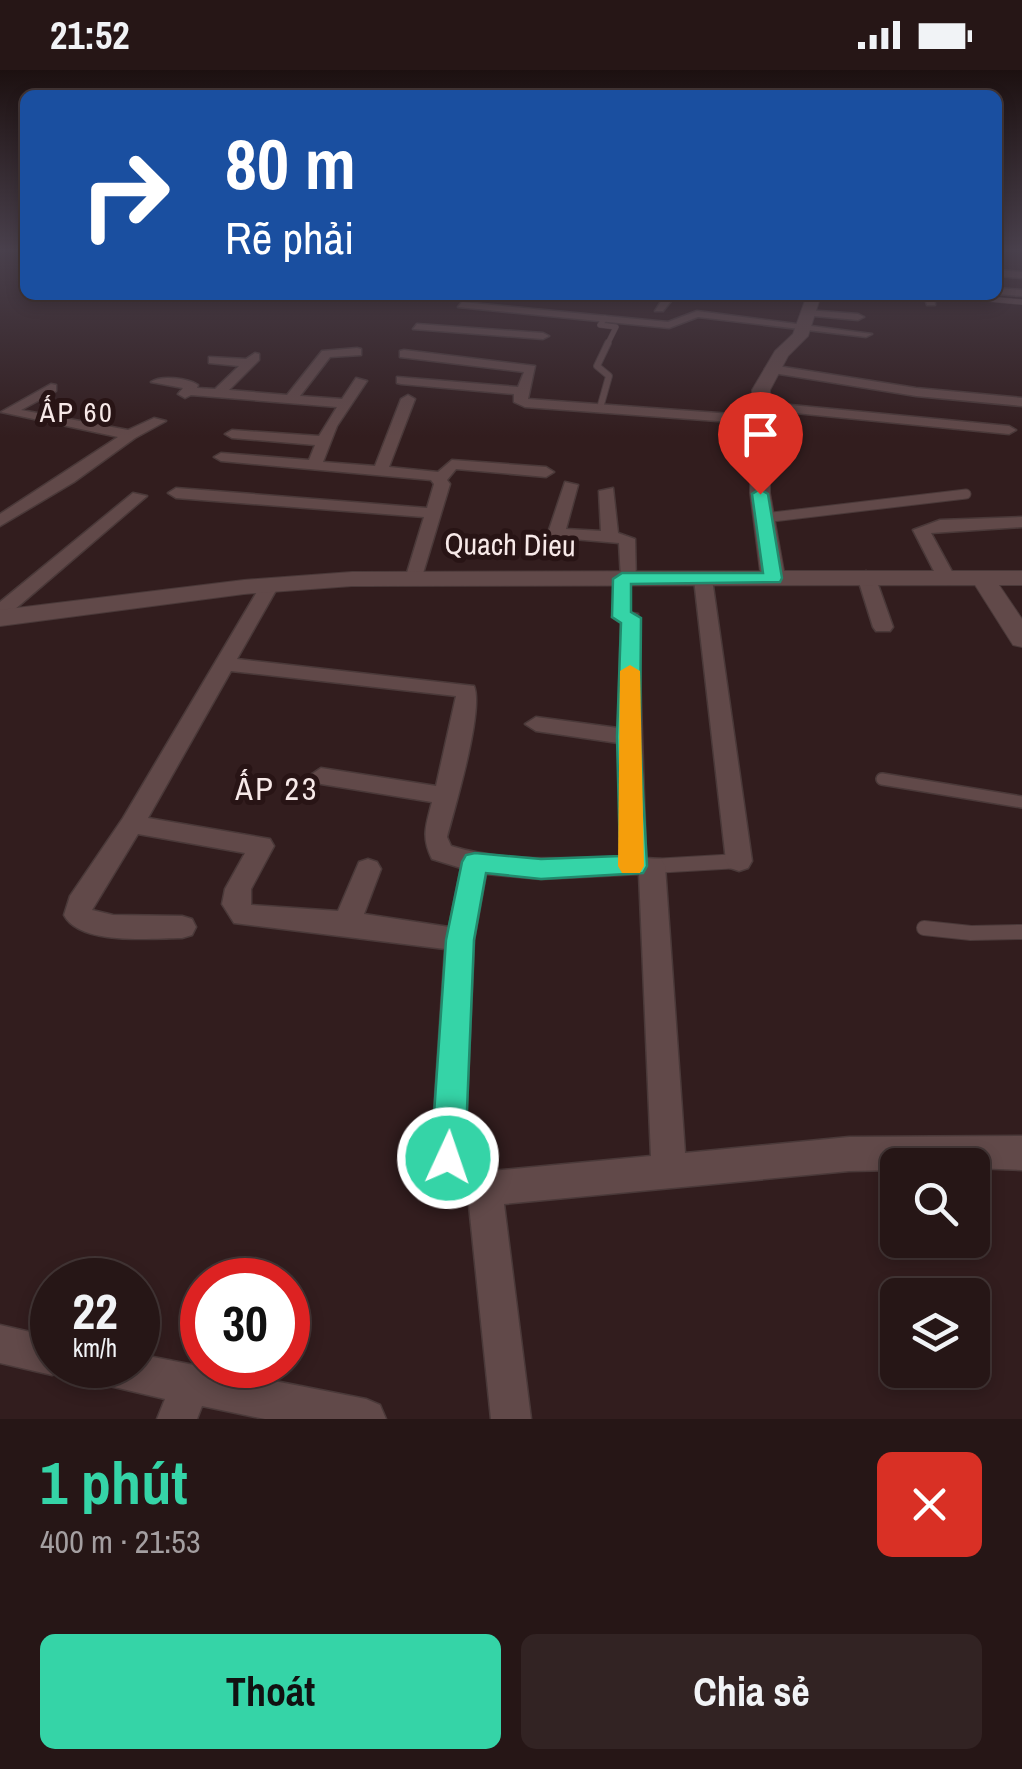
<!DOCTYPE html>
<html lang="vi">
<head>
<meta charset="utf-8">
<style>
  :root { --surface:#261616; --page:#322323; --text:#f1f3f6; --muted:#a49fa1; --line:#423535; --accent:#35d4a7 }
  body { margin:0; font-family:"Archivo Narrow",sans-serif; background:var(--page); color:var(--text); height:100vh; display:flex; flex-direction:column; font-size:38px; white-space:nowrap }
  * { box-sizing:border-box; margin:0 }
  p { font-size:32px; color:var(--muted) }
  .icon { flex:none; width:55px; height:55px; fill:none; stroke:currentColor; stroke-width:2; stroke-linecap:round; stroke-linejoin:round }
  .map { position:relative; height:1349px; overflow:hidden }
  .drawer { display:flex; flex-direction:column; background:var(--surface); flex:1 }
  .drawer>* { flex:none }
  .hud { position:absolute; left:20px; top:20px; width:982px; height:210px; border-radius:15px; box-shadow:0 5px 15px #0003,0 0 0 2px var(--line); background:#1a4fa0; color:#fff; overflow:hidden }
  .buttons { position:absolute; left:880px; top:1078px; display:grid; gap:20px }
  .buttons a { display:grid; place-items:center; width:110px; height:110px; border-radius:15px; background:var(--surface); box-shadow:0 5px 15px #0003,0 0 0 2px var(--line); font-size:50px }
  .speed { position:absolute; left:30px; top:1188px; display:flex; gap:20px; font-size:50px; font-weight:700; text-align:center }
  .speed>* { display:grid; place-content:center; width:130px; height:130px; border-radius:50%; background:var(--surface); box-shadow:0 5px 15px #0003,0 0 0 2px var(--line); line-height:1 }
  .speed small { font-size:25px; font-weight:400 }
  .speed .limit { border:15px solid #d22; background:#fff; color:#111 }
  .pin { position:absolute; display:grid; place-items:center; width:85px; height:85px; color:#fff; margin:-102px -42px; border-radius:50% 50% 50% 0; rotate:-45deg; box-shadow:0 0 10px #0007 }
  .pin .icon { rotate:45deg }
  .me { position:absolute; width:110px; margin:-55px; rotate:3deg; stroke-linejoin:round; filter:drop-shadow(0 0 8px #0008) }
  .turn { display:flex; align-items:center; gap:35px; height:210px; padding:0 40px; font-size:45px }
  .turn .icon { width:130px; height:130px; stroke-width:2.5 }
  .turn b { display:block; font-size:70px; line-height:85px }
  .round { display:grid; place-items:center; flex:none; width:105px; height:105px; border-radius:15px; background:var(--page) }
  .summary { display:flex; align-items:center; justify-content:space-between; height:170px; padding:0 40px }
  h1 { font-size:60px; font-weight:700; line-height:75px; color:var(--accent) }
  .button { display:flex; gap:20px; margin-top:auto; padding:20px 40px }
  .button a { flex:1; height:115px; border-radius:15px; background:var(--accent); color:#111; font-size:40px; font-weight:700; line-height:115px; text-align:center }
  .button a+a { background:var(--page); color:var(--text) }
  .status { display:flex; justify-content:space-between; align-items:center; height:70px; padding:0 50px; background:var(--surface); direction:ltr }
  .status svg { height:28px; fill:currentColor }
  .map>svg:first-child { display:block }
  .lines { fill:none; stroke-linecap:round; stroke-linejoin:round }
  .lane-far4-casing { stroke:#4a3939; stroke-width:6 }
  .lane-far3-casing { stroke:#4a3939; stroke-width:8 }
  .lane-far2-casing { stroke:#4a3939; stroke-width:11 }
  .lane-far1-casing { stroke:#4a3939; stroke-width:14 }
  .lane-casing { stroke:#4a3939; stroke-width:16 }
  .street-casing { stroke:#4a3939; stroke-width:3 }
  .secondary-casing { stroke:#4a3939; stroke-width:2 }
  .lane-far4 { stroke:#614949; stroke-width:5 }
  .lane-far3 { stroke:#614949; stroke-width:6 }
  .lane-far2 { stroke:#614949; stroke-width:9 }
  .lane-far1 { stroke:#614949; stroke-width:11 }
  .lane { stroke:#614949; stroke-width:14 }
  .street { fill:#614949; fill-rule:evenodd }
  .secondary { fill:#614949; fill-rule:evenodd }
  .route { fill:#35d4a7; stroke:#228a6d; stroke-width:2.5 }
  .slow { fill:#f59e0b }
  .labels { text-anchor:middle; stroke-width:10; stroke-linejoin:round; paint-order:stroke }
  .far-neighbourhood-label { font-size:28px; letter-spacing:2.5px; fill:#f7e9e8; stroke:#281415 }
  .street-label { font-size:30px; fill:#f7e9e8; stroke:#281415 }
  .neighbourhood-label { font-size:32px; letter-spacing:2.5px; fill:#f7e9e8; stroke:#281415 }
</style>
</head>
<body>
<div class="status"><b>21:52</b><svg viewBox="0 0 49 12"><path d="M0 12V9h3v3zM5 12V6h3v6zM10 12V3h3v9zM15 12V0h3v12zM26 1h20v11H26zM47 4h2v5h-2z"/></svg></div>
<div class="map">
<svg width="1022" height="1349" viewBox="0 0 1022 1349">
  <rect width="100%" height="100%" fill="#321d1e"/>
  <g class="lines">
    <!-- lane-far4 casing -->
    <g class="lane-far4-casing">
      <path id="lane-far4" d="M944 225 1022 232
        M605 248 600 255 616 257 607 275"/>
    </g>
    <!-- lane-far3 casing -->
    <g class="lane-far3-casing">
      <path id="lane-far3" d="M600 338 609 306 597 296 608 273"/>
    </g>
    <!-- lane-far2 casing -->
    <g class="lane-far2-casing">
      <path id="lane-far2" d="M764 448 966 424
        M622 509V547"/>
    </g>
    <!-- lane-far1 casing -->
    <g class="lane-far1-casing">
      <path id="lane-far1" d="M882 709 1022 732"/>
    </g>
    <!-- lane casing -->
    <g class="lane-casing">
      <path id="lane" d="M653 796 739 791
        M924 858 971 863 1022 862"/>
    </g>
    <!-- street casing -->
    <g class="street-casing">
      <path id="street" d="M998 200 1022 202V208L998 206Z
        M998 218 1022 220V226L998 224Z
        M665 225H676L663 241H655Z
        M924 225H934L935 235H927Z
        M462 232 668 252 697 241 872 264 866 267 698 247 669 258 458 237Z
        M807 240 858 244 864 247 858 250 803 245Z
        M417 254 543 263 549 266 543 269 413 259Z
        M357 278 361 279V285L330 287 300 326 342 329 356 308 367 311 337 356 323 392 375 396 401 329 408 325 415 329 389 397 438 402 452 390 546 397 554 402 546 407 456 399 447 410 450 414 421 510 415 511 406 506 424 447 176 428 168 423 176 418 427 438 434 414 431 410 221 391 214 387 221 383 309 390 315 375 232 368 225 364 232 360 319 366 337 337 191 325 185 328 178 324 183 318 151 312C161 305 188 308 198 315L197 318 215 319 239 296 209 293V287L246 289 255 283 259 284V290L229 320 287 325 322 281Z
        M404 280 535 296 528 329 759 346 766 350 759 354 525 337 514 332V324L401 314 397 313V307L518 317 524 302 400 287V281Z
        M771 295 916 318 1022 328V336L916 326 767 302 765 299Z
        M51 314 56 315V321L21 340 128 360 154 348 166 351 135 368 74 412 0 456V444L118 367 1 342Z
        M760 332 1009 356 1016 360 1009 364 755 339 753 336Z
        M565 412 578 415 566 459 601 461 599 421 613 418 618 463 635 469 636 513H624L621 509 619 473 550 467 548 463Z
        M133 423 147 426 7 546 0 548V532Z
        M1022 447V457L931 463 955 507 946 512 937 507 913 460 940 450Z
        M866 501 875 506 893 557 890 561H876L873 557 857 506Z
        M703 504 712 509 752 791 748 798 739 801 730 798 726 791 694 509Z
        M270 510 279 515 237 589 474 616C484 640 455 737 447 767L451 776C506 793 564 788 621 787L618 673 536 661 525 654 536 647 618 658 621 553 612 547 622 541 638 544 646 788 661 789 665 796 685 1083 849 1067 1022 1066V1100L898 1095V1100L849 1101 504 1134 531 1349H491L469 1135 462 1132 431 1088 445 879 234 853 222 834 225 819 245 783 138 764 92 840 113 845 182 846 192 849 196 857 192 865 182 868C152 868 80 876 64 845L70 826 123 748 261 515ZM231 601 456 626 436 716 321 698 309 706 321 714 432 732C426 755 421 767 432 789L461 798 449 857 364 844 381 799 377 792 368 789 359 792 338 841 251 835V819L274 776 270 769 148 748ZM486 804 541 809 639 804 651 1086 481 1102 465 1082 474 870Z
        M0 1255 52 1267V1295H68L66 1300 52 1305 0 1293Z
        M138 1284 366 1329 380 1335 386 1349H265L202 1336 197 1349H157L165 1329 80 1309 74 1295H138Z"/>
    </g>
    <!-- secondary casing -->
    <g class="secondary-casing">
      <path id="secondary" d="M807 225H821L808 266 788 286 770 320V423L784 501H1022V515H999L1022 549V577L1013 575 975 515 352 516 244 524 0 556V540L244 510 352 502 760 501 750 423 752 320 775 281 793 264Z"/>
    </g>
    <!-- lane-far4 -->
    <use href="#lane-far4" class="lane-far4"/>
    <!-- lane-far3 -->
    <use href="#lane-far3" class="lane-far3"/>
    <!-- lane-far2 -->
    <use href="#lane-far2" class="lane-far2"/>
    <!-- lane-far1 -->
    <use href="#lane-far1" class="lane-far1"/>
    <!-- lane -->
    <use href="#lane" class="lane"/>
    <!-- street -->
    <use href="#street" class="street"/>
    <!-- secondary -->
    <use href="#secondary" class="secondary"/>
  </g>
  <!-- sky -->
  <linearGradient id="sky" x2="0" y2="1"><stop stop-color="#1c1010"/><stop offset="0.49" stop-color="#49404c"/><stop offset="1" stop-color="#49404c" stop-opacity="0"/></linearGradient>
  <rect width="1022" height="367" fill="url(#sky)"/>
  <!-- route -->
  <path class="route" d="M760 419 768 424 782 508 780 512 631 514V542L641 548 640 667 647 796 643 803 541 809 486 803 474 870 465 1088 460 1100 448 1105 436 1100 431 1088 446 870 462 792 466 785 475 783 541 789 620 786 617 667 621 553 612 547 613 509 622 503H763L752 424Z"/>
  <!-- slow -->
  <path class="slow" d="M630 595 640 601 644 796 640 803H622L618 796 620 601Z"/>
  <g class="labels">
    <!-- far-neighbourhood labels -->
    <g class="far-neighbourhood-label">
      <text x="77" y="352">ẤP 60</text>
    </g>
    <!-- street labels -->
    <g class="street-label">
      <text transform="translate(510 475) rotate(1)" y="10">Quach Dieu</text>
    </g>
    <!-- neighbourhood labels -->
    <g class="neighbourhood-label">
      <text x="277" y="730">ẤP 23</text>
    </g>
  </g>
</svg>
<div class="buttons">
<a><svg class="icon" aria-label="search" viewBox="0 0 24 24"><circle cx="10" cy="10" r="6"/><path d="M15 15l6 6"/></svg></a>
<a><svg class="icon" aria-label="layers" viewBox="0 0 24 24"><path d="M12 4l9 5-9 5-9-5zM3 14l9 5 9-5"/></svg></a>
</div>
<div class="speed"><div>22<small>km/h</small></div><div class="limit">30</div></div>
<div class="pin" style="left:760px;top:424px;background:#d93025"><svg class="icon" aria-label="arrive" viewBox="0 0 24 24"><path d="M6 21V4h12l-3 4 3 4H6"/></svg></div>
<svg class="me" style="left:448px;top:1088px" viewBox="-20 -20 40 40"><circle r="17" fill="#35d4a7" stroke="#fff" stroke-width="3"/><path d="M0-11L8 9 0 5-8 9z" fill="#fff"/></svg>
<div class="hud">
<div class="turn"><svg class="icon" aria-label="right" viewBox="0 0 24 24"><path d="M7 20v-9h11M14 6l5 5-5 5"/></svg><div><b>80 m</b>Rẽ phải</div></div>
</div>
</div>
<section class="drawer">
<div class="summary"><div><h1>1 phút</h1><p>400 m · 21:53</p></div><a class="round" style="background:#d93025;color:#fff"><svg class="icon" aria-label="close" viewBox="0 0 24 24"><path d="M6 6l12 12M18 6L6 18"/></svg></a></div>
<div class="button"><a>Thoát</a><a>Chia sẻ</a></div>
</section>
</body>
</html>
